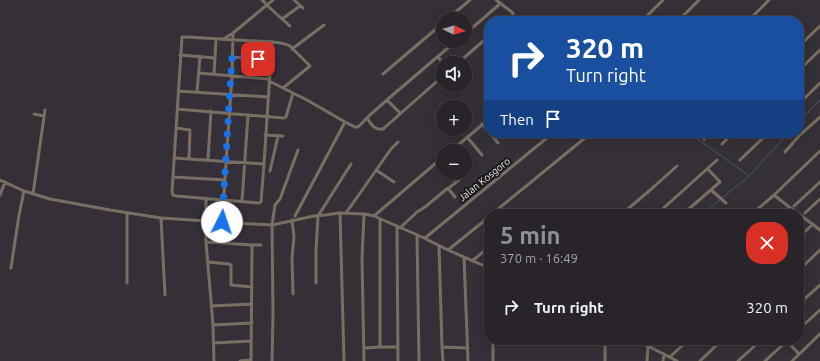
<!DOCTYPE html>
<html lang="en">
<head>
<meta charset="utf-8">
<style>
  :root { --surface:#282429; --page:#302c31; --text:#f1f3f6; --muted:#a5a4a8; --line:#444146; --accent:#8c9099 }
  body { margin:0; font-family:Ubuntu,sans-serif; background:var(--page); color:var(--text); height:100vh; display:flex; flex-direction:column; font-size:15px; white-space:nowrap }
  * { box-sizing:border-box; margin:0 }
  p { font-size:13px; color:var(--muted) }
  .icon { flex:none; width:22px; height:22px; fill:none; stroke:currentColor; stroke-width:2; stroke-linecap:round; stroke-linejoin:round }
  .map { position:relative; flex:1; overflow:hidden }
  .sheet { position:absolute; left:484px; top:209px; width:320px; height:136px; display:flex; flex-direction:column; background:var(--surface); border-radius:16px; box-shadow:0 2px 10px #0003,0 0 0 1px var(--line) }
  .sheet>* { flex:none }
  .hud { position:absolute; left:484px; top:16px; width:320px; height:122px; border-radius:16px; box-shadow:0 2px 10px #0003,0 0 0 1px var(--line); background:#1a4fa0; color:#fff; overflow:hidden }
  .needle { width:26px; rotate:95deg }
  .buttons { position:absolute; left:436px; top:12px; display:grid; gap:8px }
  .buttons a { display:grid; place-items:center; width:36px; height:36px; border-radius:50%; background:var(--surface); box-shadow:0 2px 10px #0003,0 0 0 1px var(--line); font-size:20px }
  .pin { position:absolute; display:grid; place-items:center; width:34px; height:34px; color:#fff; margin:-17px; border-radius:8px; box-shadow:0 2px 6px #0006 }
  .me { position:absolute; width:44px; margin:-22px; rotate:4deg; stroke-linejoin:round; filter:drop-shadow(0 0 3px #0008) }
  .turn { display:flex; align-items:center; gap:14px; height:84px; padding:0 16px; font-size:18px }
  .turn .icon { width:52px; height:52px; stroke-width:2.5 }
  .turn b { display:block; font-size:28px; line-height:34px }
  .then { display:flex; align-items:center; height:38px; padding:0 16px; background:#0003; gap:8px; font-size:15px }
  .round { display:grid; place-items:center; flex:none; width:42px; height:42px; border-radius:16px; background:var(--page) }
  .summary { display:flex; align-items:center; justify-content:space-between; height:68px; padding:0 16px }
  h1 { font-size:24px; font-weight:600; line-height:30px; color:var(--accent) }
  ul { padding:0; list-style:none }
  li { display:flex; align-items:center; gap:12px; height:60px; padding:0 16px }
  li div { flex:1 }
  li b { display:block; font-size:15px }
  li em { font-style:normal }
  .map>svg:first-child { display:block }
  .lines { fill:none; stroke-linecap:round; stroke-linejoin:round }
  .stream { stroke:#4d5869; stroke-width:1 }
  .street { stroke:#786f62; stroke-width:3 }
  .route { stroke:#1a73e8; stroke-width:7; stroke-dasharray:0 12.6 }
  .labels { text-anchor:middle; stroke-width:4; stroke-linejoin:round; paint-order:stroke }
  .street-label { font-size:10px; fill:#edeaef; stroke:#1b191c }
</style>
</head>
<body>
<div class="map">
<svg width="820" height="361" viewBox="0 0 820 361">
  <rect width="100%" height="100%" fill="#353037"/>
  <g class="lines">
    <!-- stream -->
    <path class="stream" d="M799 122 820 100
      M689 133 748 175
      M722 198 747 178 789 133
      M703 214 720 200"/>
    <!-- street -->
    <path class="street" d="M262 0 271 9 290 26
      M294 0 303 8
      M496 0 513 13V15L507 21
      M282 19 300 6
      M447 19 470 0
      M642 21 663 0
      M678 21 699 0
      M748 21 769 0
      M465 34 501 3
      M225 38 233 33 273 0
      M272 42 264 164 261 202 259 203 176 196 173 195 172 192 182 37H184C208 38 232 40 256 41 266 42 282 41 290 46L310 66 283 88
      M799 46 820 26
      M292 49 324 25
      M180 55 215 58
      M232 57 270 60
      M438 57 443 63
      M458 63 489 36
      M799 70 820 50
      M199 73 269 79
      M214 74 216 39
      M383 74 443 23
      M269 81 307 100 345 122 355 127H358L371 114 395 93 456 41
      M178 91 268 97
      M197 92 200 56
      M387 100 400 113
      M799 104 820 83
      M177 109 284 118 286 117 293 93
      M34 114 44 116
      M367 118C371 124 375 131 383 129L443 76
      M482 124 489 132
      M176 128 190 130 189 159
      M490 133 498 143
      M265 135 283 136
      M467 137 482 155
      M704 139 710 133
      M722 144 733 133
      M451 151 489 119
      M785 152 799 136 820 117
      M174 158 264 164
      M208 160 211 111
      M740 160 768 133
      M438 162 443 167
      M465 163 469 168
      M376 170 394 182
      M270 171 278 136
      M448 173 456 182
      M173 177 225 180
      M0 180 24 191 50 199 110 210 161 218 252 224 272 225 314 216 325 215 340 213 364 214 374 216 422 237 448 250 489 268
      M450 187 459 180
      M711 190 726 203
      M33 194 45 110
      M0 195 5 182
      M774 195 798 214
      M206 198V242L252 245
      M242 201 248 115
      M794 206 820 182
      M340 213 344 361
      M346 213 391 149 398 142
      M805 213 820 199
      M492 214 591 133
      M622 214 649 191 677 166
      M657 214 717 160
      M683 214 720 182 708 169
      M752 214 774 195 820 151
      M788 214 793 209
      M799 214 820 230
      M295 216 345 122
      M374 216 443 157
      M161 218 165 295
      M380 219V347H398
      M292 220 294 237 292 258 293 294
      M222 222 232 76 233 33
      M397 226 398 361
      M400 228 417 212 425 207 448 188 455 197
      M417 235 419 361
      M799 237 812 225
      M425 238 553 133
      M206 242 213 325 214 361
      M439 246 442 347 468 348
      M448 250 489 217
      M464 257 468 361
      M472 261 489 247
      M208 262 229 264 231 265V285L252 287
      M11 268 19 215 24 191
      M799 270 820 250
      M127 283V213
      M316 283V250L318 216 351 164
      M799 304 820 285
      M211 306 252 304
      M213 325 252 323
      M799 329 820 310
      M493 340V361
      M637 340 648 346 647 361
      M654 340 648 346 677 361
      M786 340 799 354
      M214 343 251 341
      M442 347 443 361
      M364 348 380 347
      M670 357 688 340
      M240 361 251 360
      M251 361 252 245H261
      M272 361 273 314 272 225 275 205 280 199 298 150
      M364 361 362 258 364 214
      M605 361V340
      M663 361 664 354
      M700 361 722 340
      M738 361 761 340
      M765 361 788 340
      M792 361 820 334"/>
  </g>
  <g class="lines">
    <!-- route -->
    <path class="route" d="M222 222 232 57 258 59"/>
  </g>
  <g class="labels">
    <!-- street labels -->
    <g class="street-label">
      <text transform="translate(484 179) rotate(-39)" y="4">Jalan Kosgoro</text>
    </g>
  </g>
</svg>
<div class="buttons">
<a><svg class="needle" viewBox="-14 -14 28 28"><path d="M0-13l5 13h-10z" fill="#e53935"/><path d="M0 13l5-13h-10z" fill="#a5a4a8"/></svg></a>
<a><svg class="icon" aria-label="sound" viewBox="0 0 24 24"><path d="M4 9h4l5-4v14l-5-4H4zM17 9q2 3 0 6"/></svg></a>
<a>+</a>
<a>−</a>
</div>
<div class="pin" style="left:258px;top:59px;background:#d93025"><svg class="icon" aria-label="arrive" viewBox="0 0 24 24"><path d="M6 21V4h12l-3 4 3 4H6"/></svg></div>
<svg class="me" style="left:222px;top:222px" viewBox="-20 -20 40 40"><circle r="19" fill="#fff"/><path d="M0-13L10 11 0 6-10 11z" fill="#1a73e8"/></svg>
<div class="hud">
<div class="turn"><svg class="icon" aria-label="right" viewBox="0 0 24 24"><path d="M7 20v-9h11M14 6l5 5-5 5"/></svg><div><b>320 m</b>Turn right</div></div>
<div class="then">Then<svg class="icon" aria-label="arrive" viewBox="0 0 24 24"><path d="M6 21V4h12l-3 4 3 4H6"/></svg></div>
</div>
<section class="sheet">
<div class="summary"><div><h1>5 min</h1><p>370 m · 16:49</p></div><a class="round" style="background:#d93025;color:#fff"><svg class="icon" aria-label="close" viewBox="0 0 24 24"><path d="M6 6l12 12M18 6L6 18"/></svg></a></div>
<ul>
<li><svg class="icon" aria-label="right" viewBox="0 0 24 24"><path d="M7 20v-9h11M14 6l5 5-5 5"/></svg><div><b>Turn right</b></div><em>320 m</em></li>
</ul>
</section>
</div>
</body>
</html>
